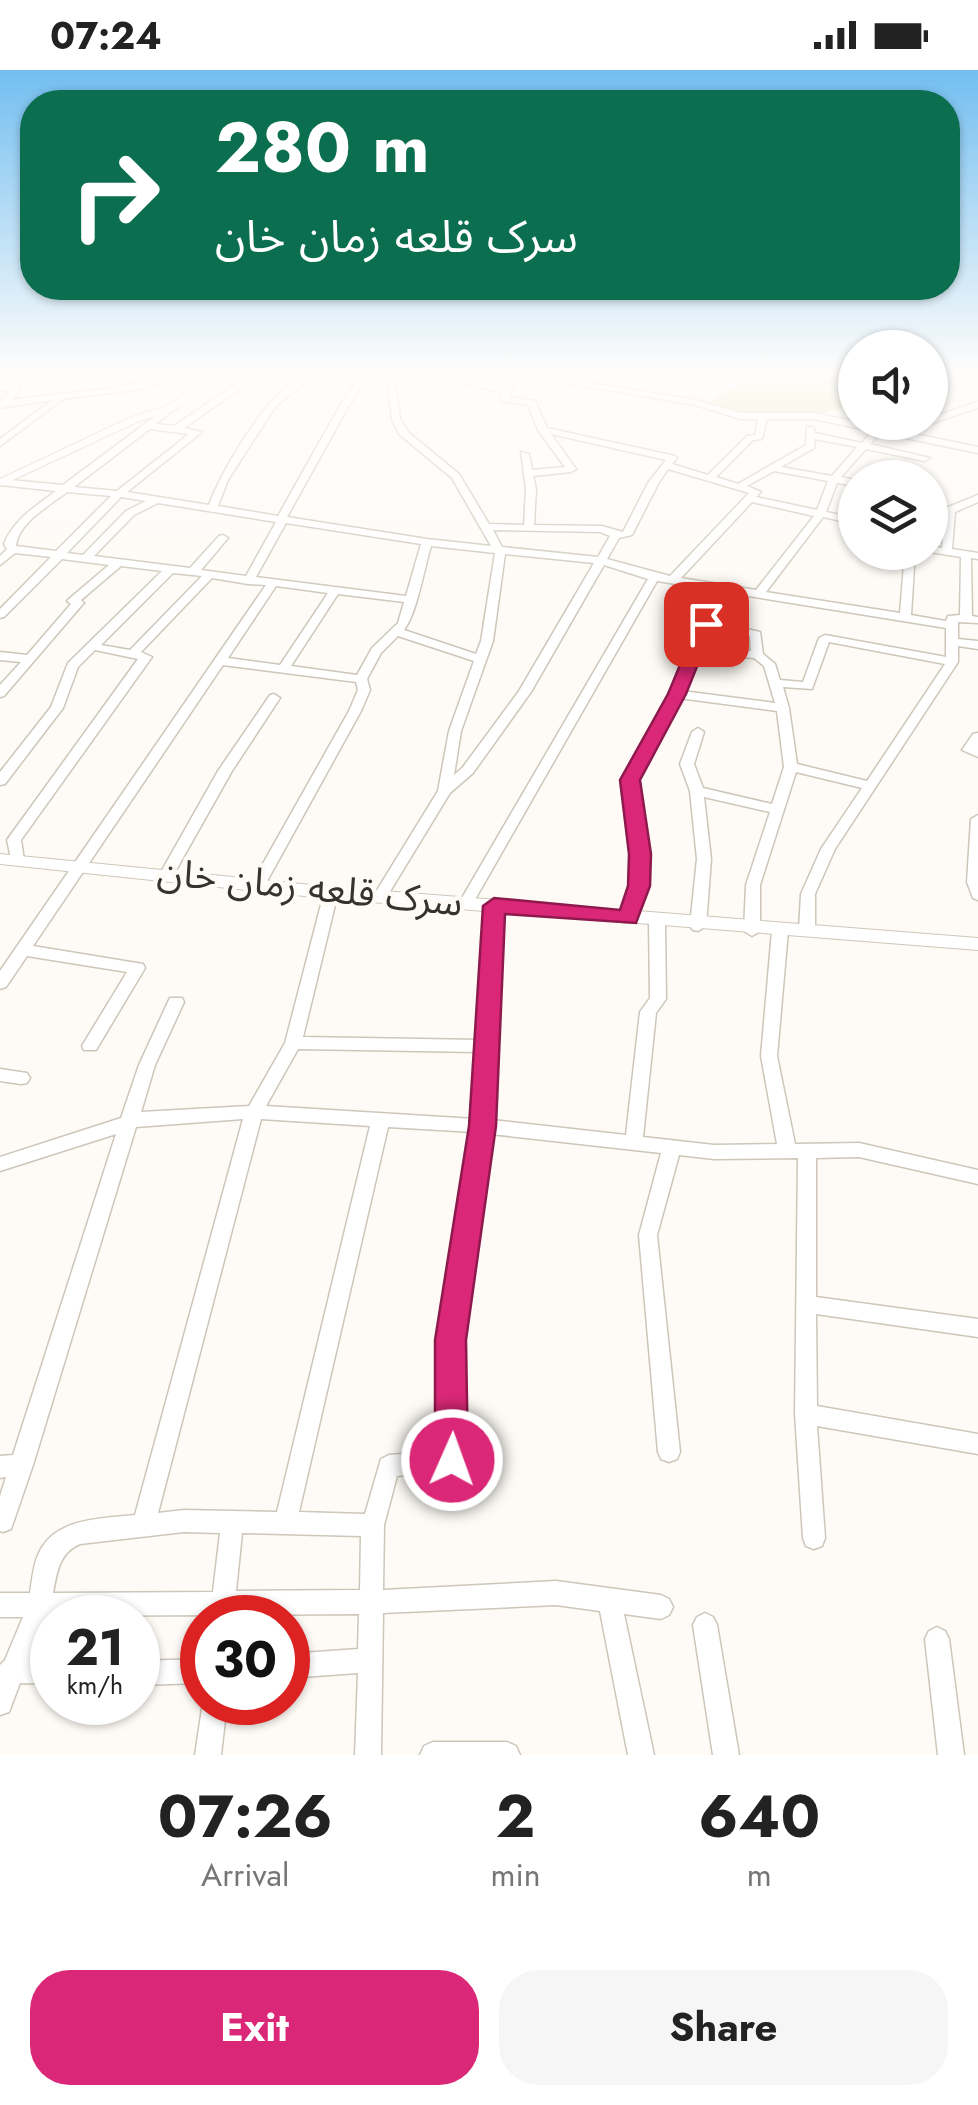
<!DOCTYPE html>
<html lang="en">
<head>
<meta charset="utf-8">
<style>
  :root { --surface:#fff; --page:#f6f6f6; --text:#222; --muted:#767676; --accent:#db2777 }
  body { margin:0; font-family:Jost,"Noto Sans Arabic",sans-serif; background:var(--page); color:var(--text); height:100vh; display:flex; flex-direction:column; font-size:38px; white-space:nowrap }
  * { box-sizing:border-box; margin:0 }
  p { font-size:32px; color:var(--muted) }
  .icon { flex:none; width:55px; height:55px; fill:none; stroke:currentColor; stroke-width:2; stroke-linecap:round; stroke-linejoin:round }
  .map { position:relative; height:1685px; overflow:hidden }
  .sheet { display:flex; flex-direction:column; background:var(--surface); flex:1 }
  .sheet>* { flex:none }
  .guide { position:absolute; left:20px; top:20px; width:940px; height:210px; border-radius:40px; box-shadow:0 2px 8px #0004; background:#0b6e4f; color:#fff; overflow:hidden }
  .fabs { position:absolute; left:838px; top:260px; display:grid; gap:20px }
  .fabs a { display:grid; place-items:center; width:110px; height:110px; border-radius:50%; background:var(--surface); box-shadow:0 2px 8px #0004; font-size:50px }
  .speed { position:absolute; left:30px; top:1525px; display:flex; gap:20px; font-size:50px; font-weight:700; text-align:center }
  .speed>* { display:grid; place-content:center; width:130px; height:130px; border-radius:50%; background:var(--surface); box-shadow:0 2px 8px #0004; line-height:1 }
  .speed small { font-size:25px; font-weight:400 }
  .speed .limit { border:15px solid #d22; background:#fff; color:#111 }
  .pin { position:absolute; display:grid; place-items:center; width:85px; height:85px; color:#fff; margin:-42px; border-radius:20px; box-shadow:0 5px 15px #0006 }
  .me { position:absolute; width:110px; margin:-55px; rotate:2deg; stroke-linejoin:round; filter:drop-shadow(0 0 8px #0008) }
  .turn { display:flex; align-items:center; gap:35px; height:210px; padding:0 30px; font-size:45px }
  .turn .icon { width:130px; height:130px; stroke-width:2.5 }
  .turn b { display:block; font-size:70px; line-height:85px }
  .eta { display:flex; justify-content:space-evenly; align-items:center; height:170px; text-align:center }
  .eta b { font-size:60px; font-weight:700; line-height:70px }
  .action { display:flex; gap:20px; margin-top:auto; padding:20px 30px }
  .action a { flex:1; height:115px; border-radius:40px; background:var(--accent); color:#fff; font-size:40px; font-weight:700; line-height:115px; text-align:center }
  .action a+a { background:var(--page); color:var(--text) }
  .status { display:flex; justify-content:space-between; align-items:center; height:70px; padding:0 50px; background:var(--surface); direction:ltr }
  .status svg { height:28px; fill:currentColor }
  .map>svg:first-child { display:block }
  .green { fill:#dae5ab }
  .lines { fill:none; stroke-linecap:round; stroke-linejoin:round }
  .minor-casing { stroke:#cdc6b9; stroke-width:3 }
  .tertiary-casing { stroke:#cdc6b9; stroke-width:2 }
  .minor { fill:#fff; fill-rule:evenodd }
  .tertiary { fill:#fff; fill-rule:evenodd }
  .route { fill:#db2777; stroke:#8e194d; stroke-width:2.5 }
  .labels { text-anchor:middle; stroke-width:9; stroke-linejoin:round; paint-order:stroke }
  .street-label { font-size:38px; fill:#36332e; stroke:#fefbf6 }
</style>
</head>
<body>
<div class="status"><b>07:24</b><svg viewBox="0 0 49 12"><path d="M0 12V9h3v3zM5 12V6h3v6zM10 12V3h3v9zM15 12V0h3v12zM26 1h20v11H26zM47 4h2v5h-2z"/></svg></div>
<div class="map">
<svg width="978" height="1685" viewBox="0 0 978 1685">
  <rect width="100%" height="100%" fill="#fefbf6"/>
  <!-- green -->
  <path class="green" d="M755 303H818L827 309 851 311 854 334C813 349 749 355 710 332Z"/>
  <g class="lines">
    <!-- minor casing -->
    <g class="minor-casing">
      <path id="minor" d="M169 303H181L159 313 135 320 63 329 0 376V369L52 330 0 338V332L11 321 0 320V314L20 318V322L12 330C64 321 118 323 169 303Z
        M252 303H262L184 358 202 362 127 422 209 435C221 401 277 303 316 303L275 337 228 410 218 436 278 446 338 339 361 303H369L347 339 287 447 427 469 491 476 452 408 399 364 392 349 387 311 392 303H401L395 311 400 349 408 362 459 404 489 454 524 455 526 419 521 382 529 384 532 400 565 397 538 360 528 335 501 331V322L419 303H437L504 317 513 314 509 327 535 331 547 358 675 386 677 388 672 394 708 405 747 366 755 365 758 349H741L695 335 519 305 528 303 696 330 741 343H814L978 377V383L881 363 870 374 930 388 925 391 866 379 841 407 855 410V416L837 413 826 442 855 448V454L823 447 766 522 900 543 905 482H915L911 545 946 551 948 546 960 545 961 487 930 482V476L942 478 946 438 978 425V432L955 442 952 479 978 483V489L971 488 972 546 978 547V553L958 552V569L978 571V579L958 576V592L835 779 815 824V861L812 865H802L799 861 801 824 821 779 862 718 796 702 760 815V861L752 866 744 861 746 815 770 742 704 727 711 789 706 856 698 861 693 860 690 856 697 789 690 721 680 694 692 662 698 658 704 662 694 694 703 718 772 734 784 697 777 641 679 628 637 710 647 784 646 816 633 852H623L620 848 632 816 633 784 623 710 691 580 707 519 657 511 473 833 466 838 459 833 648 509 604 495 531 622 473 703 450 723 386 828 381 830 374 825 438 721 449 661 474 591 398 566 381 583 367 609 370 620 361 641 266 813 259 818 252 813 349 641 358 620 356 612 223 595 33 876 143 894 145 898 96 980H84L82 976 127 902 27 886 6 917 0 919V901L266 515 248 514 212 508 141 582 152 587 21 770 24 790 22 793H12L7 770 138 589 95 580 78 597 63 638 5 714 0 715V702L51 637 68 593 162 501 121 496 81 530 84 533 82 535 4 626 0 627V615L21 592 0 590V582L27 585 71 534 67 531 69 529 109 495 62 489 4 547 0 548V539L51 487 15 483 0 495V486L7 479 4 474C13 450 37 435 56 421L0 415V409L63 415 170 335 177 337 156 354 174 356ZM767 349H814L872 361 862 373 815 363 813 357H807L806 375 738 414 716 407 753 370 762 369ZM150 359 189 364 117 421 74 417ZM551 364 666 390 648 413 623 462 602 456 534 455 536 419 533 406 571 402 576 399ZM815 369 857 377 832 406 781 397 814 378ZM668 399 749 423 670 506 607 489 619 468 632 465 658 414ZM774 401 828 411 817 440 756 427 761 422 747 416ZM67 422 111 426 56 481 16 476C18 453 49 436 67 422ZM121 427 146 431 126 441 83 485 67 483ZM752 432 814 446 756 520 681 508ZM158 433 276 452 246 506 201 500 228 468 223 465 219 466 190 498 94 486 134 445ZM286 453 421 474 406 526 256 507ZM493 460 600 462 610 466 598 487 502 477ZM431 476 495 483 481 571 476 584 404 560C417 543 424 499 431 476ZM505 484 594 493 519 621 463 697 454 705 461 661 493 571ZM173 503 202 506 130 580 101 575ZM276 516 328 523 280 595 228 588ZM717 521 946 558V587L825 565 819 568 803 612 780 610 775 594 763 584 760 562 710 551ZM338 524 404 532 398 553 372 578 357 605 291 596ZM708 558 750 566 751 581 704 577ZM829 572 945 594 867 711 797 694 789 638 783 617 812 619ZM701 584 754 588 764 596 775 633 682 621Z
        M968 303H978V311Z
        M978 332V338L933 353 927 352H930V348Z
        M274 624 280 628 232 701 175 802 173 805H163L161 802 218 701 270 625Z
        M978 663V687L962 680 973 664Z
        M978 745V830L973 828 967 812 971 749Z
        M331 818 338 823 303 967 479 970 487 836 494 831 499 832 501 836 492 1050 626 1065 640 942 650 928 649 852 657 847 665 852 666 929 656 943 643 1067 714 1075 777 1074 761 986 772 861 780 856 788 861 777 986 795 1074 859 1073 978 1100V1114L859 1087 816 1088V1227L978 1249V1267L816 1244 817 1336 978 1364V1384L817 1356 825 1468 822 1476 814 1479 806 1476 803 1468 795 1344 798 1088 714 1089 679 1085 657 1165 680 1382 677 1389 669 1392 661 1389 658 1382 639 1165 661 1083 491 1064 460 1270 462 1390 459 1397 451 1400 397 1406 384 1455 383 1520 556 1511 661 1525 669 1529 673 1537 669 1545 661 1549 624 1544 654 1685H628L600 1541 556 1535 383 1543 381 1685H355L358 1603 288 1608V1584L358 1579 359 1544 234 1545V1548H210L211 1545 47 1546 30 1589 52 1590V1614L20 1613 9 1642 0 1645V1595L5 1590 23 1547H0V1523H30C32 1511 33 1496 38 1485 54 1447 101 1449 135 1445L243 1049 136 1057 33 1395 11 1459 3 1462 0 1461V1426L6 1407 0 1408V1386L13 1385 116 1064 0 1101V1087L121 1048 139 995 168 932 170 928H182L184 932 155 995 141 1042 249 1036 285 973 324 823ZM298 979 478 982 475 1049 266 1036ZM261 1049 370 1056 277 1442 184 1440 158 1443ZM388 1057 473 1062 440 1270V1381L389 1385 381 1389 365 1444 299 1442ZM184 1462 220 1463 213 1522 53 1523C57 1502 59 1483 80 1474ZM242 1463 361 1466 360 1520 236 1521Z
        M0 999 27 1003 30 1008 27 1013 21 1014 0 1011Z
        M705 1543 713 1547 717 1555 739 1685H713L693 1555 697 1547Z
        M937 1557 945 1561 949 1569 964 1685H938L925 1569 929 1561Z
        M202 1589V1613L138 1615V1591Z
        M203 1632H227L221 1685H195Z
        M433 1672H507L516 1676 520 1685H420L424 1676Z"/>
    </g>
    <!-- tertiary casing -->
    <g class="tertiary-casing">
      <path id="tertiary" d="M194 303H204L206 314 177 339 137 352 0 416V409L129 348 169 335 196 313Z
        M0 784 333 817 978 868V880L333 829 0 794Z"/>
    </g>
    <!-- minor -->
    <use href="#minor" class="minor"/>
    <!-- tertiary -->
    <use href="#tertiary" class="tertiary"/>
  </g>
  <!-- sky -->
  <linearGradient id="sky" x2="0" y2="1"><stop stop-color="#72bef0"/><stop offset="0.56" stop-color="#fffdfb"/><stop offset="1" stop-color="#fffdfb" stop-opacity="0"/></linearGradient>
  <rect width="978" height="539" fill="url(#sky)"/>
  <!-- route -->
  <path class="route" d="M706 549 714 554 686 624 640 710 651 784 650 816 636 853 505 844 496 1056 466 1270 468 1390 463 1401 452 1406 440 1401 435 1390V1270L469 1056 483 836 494 828 620 840 628 816 629 784 620 710 668 624 697 554Z"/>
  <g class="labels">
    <!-- street labels -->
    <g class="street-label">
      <text transform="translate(310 817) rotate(6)" y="13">سرک قلعه زمان خان</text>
    </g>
  </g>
</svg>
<div class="fabs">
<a><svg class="icon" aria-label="sound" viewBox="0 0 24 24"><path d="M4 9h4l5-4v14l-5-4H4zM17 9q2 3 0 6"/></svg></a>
<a><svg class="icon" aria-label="layers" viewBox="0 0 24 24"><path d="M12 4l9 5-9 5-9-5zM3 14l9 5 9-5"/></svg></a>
</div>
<div class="speed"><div>21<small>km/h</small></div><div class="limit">30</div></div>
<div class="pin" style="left:706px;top:554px;background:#d93025"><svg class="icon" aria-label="arrive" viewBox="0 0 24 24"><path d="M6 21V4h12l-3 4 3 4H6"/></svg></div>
<svg class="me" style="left:452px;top:1390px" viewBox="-20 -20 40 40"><circle r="17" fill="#db2777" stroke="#fff" stroke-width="3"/><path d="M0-11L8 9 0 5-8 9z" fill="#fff"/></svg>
<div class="guide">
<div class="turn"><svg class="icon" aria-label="right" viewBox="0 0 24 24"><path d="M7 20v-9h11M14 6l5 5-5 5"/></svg><div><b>280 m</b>سرک قلعه زمان خان</div></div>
</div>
</div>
<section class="sheet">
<div class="eta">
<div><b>07:26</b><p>Arrival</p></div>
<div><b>2</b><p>min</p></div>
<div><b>640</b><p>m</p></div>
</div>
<div class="action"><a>Exit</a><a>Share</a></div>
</section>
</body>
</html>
